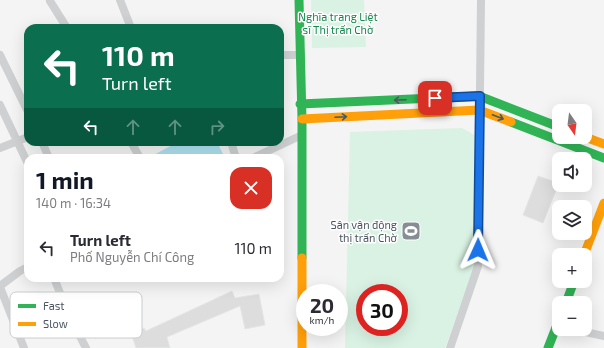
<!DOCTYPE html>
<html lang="en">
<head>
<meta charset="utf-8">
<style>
  :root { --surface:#fff; --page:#f2f2f3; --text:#2b2b33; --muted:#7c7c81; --accent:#111827 }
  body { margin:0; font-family:"Exo 2",sans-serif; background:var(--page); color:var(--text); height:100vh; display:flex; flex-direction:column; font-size:15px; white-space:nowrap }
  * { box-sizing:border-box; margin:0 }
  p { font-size:13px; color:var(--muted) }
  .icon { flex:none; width:22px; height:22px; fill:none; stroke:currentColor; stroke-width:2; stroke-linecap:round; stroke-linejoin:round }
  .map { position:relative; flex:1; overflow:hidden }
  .sheet { position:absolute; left:24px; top:154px; width:260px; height:128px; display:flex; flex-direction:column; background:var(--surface); border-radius:12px; box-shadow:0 4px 16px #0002 }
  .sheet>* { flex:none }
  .hud { position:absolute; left:24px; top:24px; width:260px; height:122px; border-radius:12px; box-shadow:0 4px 16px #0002; background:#0b6e4f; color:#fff; overflow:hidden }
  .needle { width:26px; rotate:166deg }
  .controls { position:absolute; left:552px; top:104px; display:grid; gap:8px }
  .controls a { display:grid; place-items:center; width:40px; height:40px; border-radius:8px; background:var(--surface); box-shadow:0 4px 16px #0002; font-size:20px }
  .speed { position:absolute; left:296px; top:284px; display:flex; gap:8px; font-size:20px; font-weight:700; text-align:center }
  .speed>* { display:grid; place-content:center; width:52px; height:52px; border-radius:50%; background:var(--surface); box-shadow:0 4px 16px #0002; line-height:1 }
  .speed small { font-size:10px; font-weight:400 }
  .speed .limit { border:6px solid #d22; background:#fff; color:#111 }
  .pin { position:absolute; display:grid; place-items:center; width:34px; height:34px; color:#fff; margin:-17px; border-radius:8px; box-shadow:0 2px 6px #0006 }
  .me { position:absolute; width:44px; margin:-22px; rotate:1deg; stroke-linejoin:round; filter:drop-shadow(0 0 3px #0008) }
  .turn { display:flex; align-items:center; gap:14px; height:84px; padding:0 12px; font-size:18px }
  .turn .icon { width:52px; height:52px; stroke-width:2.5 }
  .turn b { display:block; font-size:28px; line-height:34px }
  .lanes { display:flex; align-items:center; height:38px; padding:0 12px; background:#0003; justify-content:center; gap:20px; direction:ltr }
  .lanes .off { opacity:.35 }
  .round { display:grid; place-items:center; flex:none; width:42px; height:42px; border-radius:12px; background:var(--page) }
  .overview { display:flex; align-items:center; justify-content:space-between; height:68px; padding:0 12px }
  h1 { font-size:24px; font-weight:700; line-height:30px; color:var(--accent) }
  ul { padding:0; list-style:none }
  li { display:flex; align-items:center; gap:12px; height:52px; padding:0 12px }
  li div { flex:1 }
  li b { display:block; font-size:15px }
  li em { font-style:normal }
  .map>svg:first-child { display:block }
  .green { fill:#d9f2e3; fill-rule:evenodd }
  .water { fill:#aee2f0 }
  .building { fill:#ddddde; stroke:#e5e6e7 }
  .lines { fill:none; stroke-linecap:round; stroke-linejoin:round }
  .street { stroke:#ced0d2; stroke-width:8 }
  .fast { stroke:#30b455; stroke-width:9 }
  .slow { stroke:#ff9f0a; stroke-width:9 }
  .oneway { stroke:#495b60 }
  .route-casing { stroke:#114b97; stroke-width:10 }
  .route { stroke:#1a73e8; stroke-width:7 }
  .labels { text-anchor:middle; stroke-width:3; stroke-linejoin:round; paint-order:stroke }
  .park-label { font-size:11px; fill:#17864f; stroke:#fff }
  .poi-label { font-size:11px; fill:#4a5661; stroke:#fff; text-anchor:end }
  .key { fill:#fff; stroke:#c9ccd0; stroke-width:1 }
  .key-label { font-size:11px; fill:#4a5661 }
</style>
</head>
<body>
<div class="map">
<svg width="604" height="348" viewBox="0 0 604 348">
  <rect width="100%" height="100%" fill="#f4f4f4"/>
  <!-- green -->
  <path class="green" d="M311 0H364L366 47 312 48Z
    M462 128 476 136 474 267 445 348H345L350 132ZM365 293H399V327H365Z"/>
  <!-- water -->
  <path class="water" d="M178 142H217L225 158H148Z"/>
  <!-- building -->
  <path class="building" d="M538 176 559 183 543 223 523 215Z
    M232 291 235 298 259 294 265 325 245 329 240 306 167 337 170 348H136L131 333 144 328 146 331Z"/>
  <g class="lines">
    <!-- street -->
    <path class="street" d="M120 0 131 28
      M50 1 67 28
      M0 55 28 112
      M280 55H301
      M0 105 28 164
      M42 142 49 158
      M131 142 140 158
      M231 142 236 158
      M0 148 28 137
      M253 158 302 135
      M54 278 68 313 86 348
      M0 286 20 271 28 267
      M0 287 24 348
      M572 329 604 336
      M450 348 478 266 481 0"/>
    <!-- fast -->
    <path class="fast" d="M299 0 302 119V258
      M300 104 479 96 559 127
      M511 122 604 158
      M566 303 574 281
      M548 348 559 320"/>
    <!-- slow -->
    <path class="slow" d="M302 119 479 110 511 122
      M585 137 604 144
      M584 255 604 203
      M302 258V348"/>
  </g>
  <!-- one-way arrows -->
  <defs><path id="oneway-shaft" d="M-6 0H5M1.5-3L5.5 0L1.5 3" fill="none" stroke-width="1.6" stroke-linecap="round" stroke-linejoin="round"/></defs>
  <g class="oneway">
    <use href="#oneway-shaft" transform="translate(400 100) rotate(178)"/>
    <use href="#oneway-shaft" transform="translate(341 117) rotate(-3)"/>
    <use href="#oneway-shaft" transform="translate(498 117) rotate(21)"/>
  </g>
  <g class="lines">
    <!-- route casing -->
    <g class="route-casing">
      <path id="route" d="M435 98 480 96 478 250"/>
    </g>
    <!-- route -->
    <use href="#route" class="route"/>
  </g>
  <!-- icons -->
  <defs>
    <g id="stadium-square" transform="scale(1)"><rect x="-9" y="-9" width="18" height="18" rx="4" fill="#868d94" stroke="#fff"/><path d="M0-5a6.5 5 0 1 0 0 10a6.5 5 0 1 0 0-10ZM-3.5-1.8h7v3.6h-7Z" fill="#fff"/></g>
  </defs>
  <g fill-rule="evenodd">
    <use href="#stadium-square" x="411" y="231"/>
  </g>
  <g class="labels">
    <!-- park labels -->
    <g class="park-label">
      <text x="338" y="21">Nghĩa trang Liệt<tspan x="338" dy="13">sĩ Thị trấn Chờ</tspan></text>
    </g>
    <!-- poi labels -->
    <g class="poi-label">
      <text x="397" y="229">Sân vận động<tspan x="397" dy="13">thị trấn Chờ</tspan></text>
    </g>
  </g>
  <!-- legend -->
  <rect x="10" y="292" width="132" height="46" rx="6" class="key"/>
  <rect x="18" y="304" width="18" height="4" fill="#30b455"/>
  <rect x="18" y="322" width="18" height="4" fill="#ff9f0a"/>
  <g class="key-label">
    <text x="43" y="310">Fast</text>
    <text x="43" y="328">Slow</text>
  </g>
</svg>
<div class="controls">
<a><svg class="needle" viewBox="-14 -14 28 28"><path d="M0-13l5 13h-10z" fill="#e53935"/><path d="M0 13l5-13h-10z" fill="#7c7c81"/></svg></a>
<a><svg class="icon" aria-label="sound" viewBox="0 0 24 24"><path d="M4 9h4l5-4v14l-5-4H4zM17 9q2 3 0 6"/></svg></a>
<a><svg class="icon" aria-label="layers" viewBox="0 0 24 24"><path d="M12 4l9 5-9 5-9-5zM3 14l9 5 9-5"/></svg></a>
<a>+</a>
<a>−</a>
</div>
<div class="speed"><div>20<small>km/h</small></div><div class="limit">30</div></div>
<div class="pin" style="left:435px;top:98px;background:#d93025"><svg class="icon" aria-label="arrive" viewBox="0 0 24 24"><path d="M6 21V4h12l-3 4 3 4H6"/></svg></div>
<svg class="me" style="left:478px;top:250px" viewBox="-20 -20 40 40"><path d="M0-17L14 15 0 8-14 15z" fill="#1a73e8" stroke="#fff" stroke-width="4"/></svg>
<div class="hud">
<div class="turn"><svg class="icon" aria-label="left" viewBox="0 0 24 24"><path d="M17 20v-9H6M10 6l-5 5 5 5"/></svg><div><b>110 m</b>Turn left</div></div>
<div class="lanes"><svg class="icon" aria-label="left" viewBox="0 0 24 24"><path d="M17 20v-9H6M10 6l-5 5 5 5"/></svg><svg class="icon off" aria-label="ahead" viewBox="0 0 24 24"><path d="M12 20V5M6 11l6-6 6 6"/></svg><svg class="icon off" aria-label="ahead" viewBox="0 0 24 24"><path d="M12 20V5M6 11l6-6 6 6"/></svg><svg class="icon off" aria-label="right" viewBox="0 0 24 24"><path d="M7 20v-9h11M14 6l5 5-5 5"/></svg></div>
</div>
<section class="sheet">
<div class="overview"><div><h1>1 min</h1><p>140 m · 16:34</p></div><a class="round" style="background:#d93025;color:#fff"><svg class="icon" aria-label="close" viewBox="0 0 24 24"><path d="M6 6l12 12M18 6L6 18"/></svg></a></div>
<ul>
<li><svg class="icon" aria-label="left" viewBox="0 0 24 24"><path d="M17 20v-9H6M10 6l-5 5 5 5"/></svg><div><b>Turn left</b><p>Phố Nguyễn Chí Công</p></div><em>110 m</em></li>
</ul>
</section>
</div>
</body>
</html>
